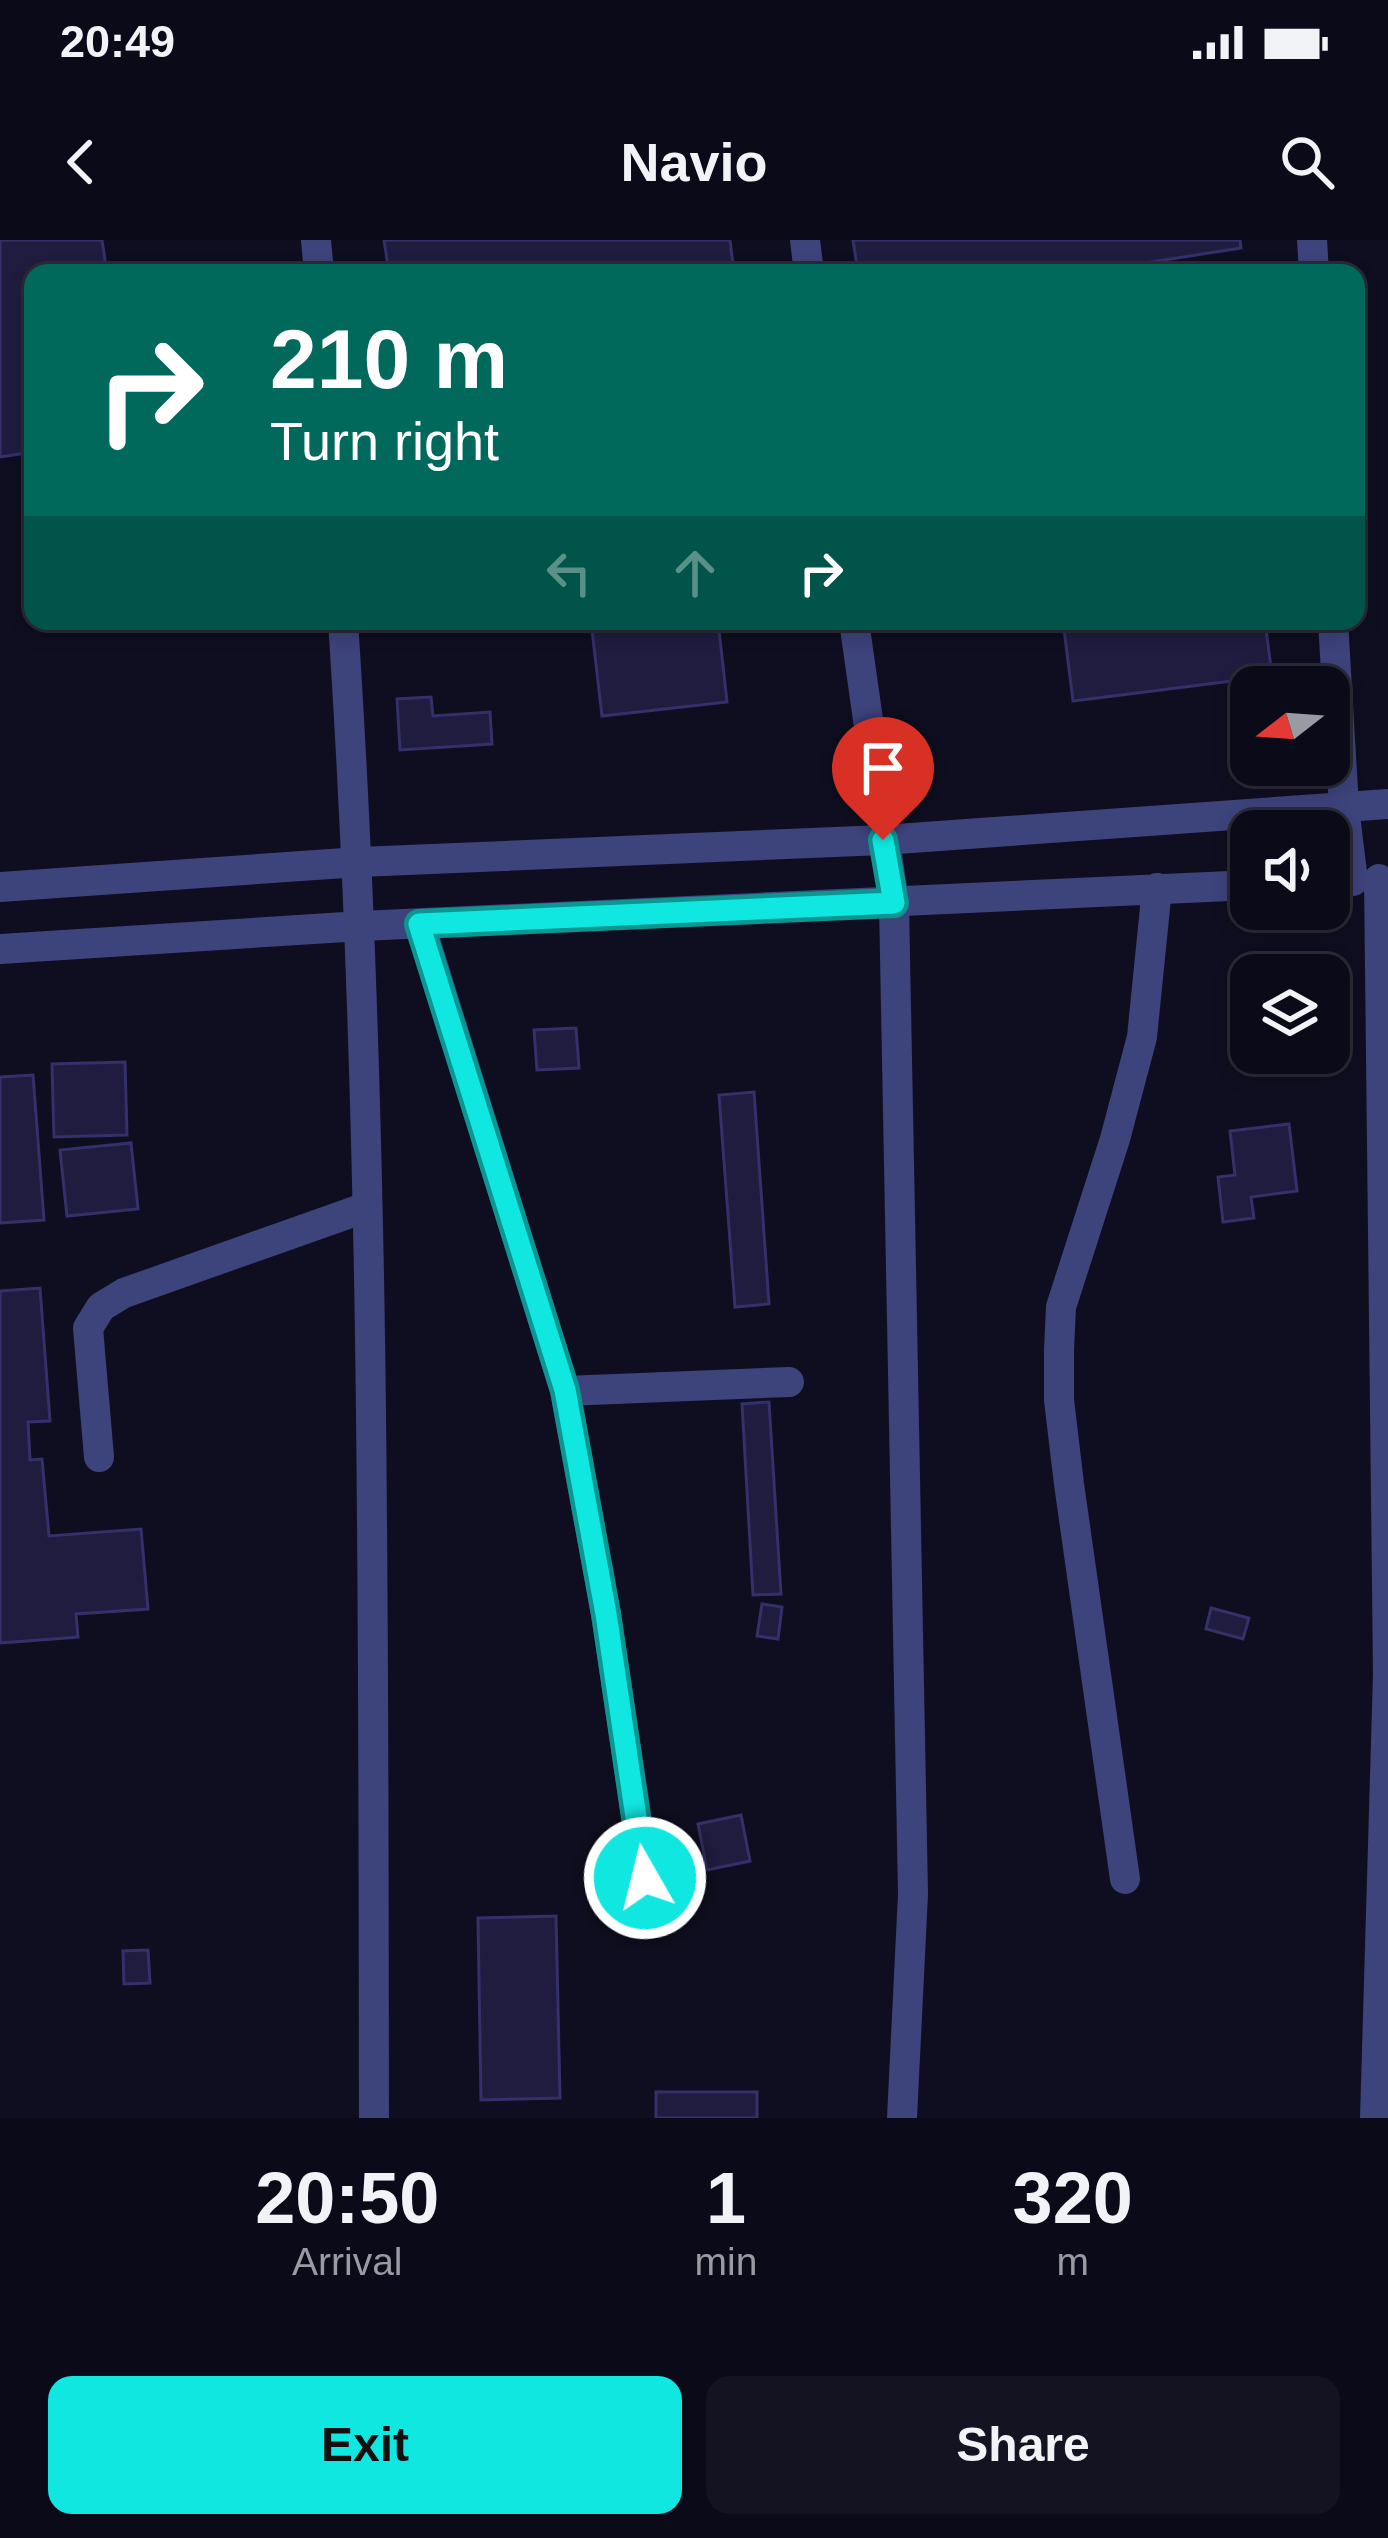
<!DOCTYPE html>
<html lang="en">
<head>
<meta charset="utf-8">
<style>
  :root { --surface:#0b0a18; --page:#141321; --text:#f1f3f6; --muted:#9a9aa2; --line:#2b2b37; --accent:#11e7e1 }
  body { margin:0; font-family:Helvetica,sans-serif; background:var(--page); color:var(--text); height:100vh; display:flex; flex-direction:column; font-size:45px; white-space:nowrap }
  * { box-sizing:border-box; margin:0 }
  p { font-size:39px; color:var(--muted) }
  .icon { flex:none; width:66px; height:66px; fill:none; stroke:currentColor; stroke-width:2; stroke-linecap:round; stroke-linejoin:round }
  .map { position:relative; height:1878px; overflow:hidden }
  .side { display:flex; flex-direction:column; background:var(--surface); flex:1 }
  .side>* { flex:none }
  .guide { position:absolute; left:24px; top:24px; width:1341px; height:366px; border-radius:24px; box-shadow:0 6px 18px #0003,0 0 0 3px var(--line); background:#00695c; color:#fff; overflow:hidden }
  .needle { width:78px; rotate:253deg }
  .controls { position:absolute; left:1230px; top:426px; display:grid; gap:24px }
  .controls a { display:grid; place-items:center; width:120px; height:120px; border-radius:24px; background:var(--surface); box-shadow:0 6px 18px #0003,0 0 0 3px var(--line); font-size:60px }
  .pin { position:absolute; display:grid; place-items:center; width:102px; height:102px; color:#fff; margin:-123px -51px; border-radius:50% 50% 50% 0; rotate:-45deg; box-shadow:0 0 12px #0007 }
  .pin .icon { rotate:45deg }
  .me { position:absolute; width:132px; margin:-66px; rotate:352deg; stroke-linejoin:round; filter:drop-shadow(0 0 9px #0008) }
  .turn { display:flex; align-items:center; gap:42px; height:252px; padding:0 48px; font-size:54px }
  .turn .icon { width:156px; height:156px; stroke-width:2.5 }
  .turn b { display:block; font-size:84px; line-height:102px }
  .lanes { display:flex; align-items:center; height:114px; padding:0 48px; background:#0003; justify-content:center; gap:60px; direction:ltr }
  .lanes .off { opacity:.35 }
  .eta { display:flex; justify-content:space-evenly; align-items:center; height:204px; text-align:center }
  .eta b { font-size:72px; font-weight:700; line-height:84px }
  .cta { display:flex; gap:24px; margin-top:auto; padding:24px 48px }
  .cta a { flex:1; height:138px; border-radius:24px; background:var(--accent); color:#111; font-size:48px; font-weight:700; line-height:138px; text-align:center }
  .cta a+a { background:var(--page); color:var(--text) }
  .status { display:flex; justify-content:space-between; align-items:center; height:84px; padding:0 60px; background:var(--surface); direction:ltr }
  .status svg { height:33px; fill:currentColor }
  header { display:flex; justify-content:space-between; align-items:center; height:156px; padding:0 48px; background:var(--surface); font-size:54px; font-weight:700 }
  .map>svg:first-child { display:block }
  .building { fill:#1f1c3f; stroke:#34306a; stroke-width:3 }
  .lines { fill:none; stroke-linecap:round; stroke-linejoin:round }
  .minor { stroke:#3d437b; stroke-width:30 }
  .route-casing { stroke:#0b9692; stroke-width:30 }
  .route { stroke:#11e7e1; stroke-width:21 }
</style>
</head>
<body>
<div class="status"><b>20:49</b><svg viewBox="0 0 49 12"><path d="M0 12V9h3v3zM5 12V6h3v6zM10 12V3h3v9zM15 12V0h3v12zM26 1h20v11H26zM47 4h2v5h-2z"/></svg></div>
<header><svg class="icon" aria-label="back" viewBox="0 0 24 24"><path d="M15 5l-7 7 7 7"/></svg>Navio<svg class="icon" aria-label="search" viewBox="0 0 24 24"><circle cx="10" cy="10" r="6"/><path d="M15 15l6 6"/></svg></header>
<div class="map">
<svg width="1388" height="1878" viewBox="0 0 1388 1878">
  <rect width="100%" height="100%" fill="#0f0e20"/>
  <!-- building -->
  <path class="building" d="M0 0H102L107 33H33V212L0 217Z
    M384 0H730L734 33H389Z
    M853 0H1240L1241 8 1081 33H858Z
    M591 381H718L727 462 602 476Z
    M1063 381H1265L1272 436 1073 461Z
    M431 457 433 476 490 472 492 504 400 510 397 459Z
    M576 788 579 828 537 830 534 790Z
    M125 822 127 895 54 897 52 824Z
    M33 835 44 980 0 983V837Z
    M754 852 769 1064 735 1067 719 855Z
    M1289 884 1297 951 1251 957 1254 978 1223 982 1218 937 1235 935 1230 891Z
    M131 903 138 969 67 976 60 910Z
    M40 1048 50 1181 28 1182 30 1220 42 1219 49 1296 141 1289 148 1369 76 1374 78 1397 0 1403V1051Z
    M769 1162 781 1354 753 1355 742 1164Z
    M762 1364 782 1367 778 1399 757 1396Z
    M1211 1368 1249 1378 1243 1399 1206 1389Z
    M741 1575 750 1621 707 1630 698 1584Z
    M556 1676 560 1858 481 1860 478 1678Z
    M148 1710 150 1743 124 1744 123 1711Z
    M656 1852H757V1878H656Z"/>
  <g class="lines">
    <!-- minor -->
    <path class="minor" d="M316 0 319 33
      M805 0 809 33
      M1312 0 1314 33
      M343 381C376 879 373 1379 374 1878
      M854 381 894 663 913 1654 902 1878
      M1333 381 1344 567 1353 641
      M0 647 359 622 883 600 1388 564
      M420 684 565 1151 606 1374 652 1682
      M0 709 361 686 1251 645
      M565 1151 789 1142
      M99 1217 88 1088 101 1067 124 1053 367 967
      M1125 1639 1069 1244 1059 1160V1110L1061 1067 1115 899 1142 797 1157 648
      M1375 1878 1388 1434 1379 639"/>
  </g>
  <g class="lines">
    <!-- route casing -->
    <g class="route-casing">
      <path id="route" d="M645 1638 606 1374 565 1150 419 684 894 663 883 600"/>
    </g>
    <!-- route -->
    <use href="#route" class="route"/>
  </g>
</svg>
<div class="controls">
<a><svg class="needle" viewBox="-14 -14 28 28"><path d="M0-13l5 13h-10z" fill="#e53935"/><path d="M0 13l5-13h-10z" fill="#9a9aa2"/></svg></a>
<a><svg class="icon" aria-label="sound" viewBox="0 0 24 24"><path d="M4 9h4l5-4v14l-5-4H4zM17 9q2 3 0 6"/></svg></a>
<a><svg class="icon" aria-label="layers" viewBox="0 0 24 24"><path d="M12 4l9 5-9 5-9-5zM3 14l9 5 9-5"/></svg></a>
</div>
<div class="pin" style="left:883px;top:600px;background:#d93025"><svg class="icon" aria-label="arrive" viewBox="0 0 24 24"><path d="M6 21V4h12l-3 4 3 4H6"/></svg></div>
<svg class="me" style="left:645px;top:1638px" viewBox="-20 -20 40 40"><circle r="17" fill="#11e7e1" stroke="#fff" stroke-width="3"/><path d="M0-11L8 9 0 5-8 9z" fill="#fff"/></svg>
<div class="guide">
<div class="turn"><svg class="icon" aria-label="right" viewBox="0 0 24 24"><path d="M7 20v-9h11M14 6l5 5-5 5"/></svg><div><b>210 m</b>Turn right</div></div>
<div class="lanes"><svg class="icon off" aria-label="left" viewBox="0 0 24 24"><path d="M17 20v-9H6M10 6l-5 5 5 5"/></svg><svg class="icon off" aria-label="ahead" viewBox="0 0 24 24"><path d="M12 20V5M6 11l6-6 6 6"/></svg><svg class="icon" aria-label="right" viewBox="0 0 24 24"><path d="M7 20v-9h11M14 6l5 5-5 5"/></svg></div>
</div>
</div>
<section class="side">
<div class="eta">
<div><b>20:50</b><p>Arrival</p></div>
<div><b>1</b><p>min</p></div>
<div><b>320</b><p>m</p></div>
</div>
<div class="cta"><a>Exit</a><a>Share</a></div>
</section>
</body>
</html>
